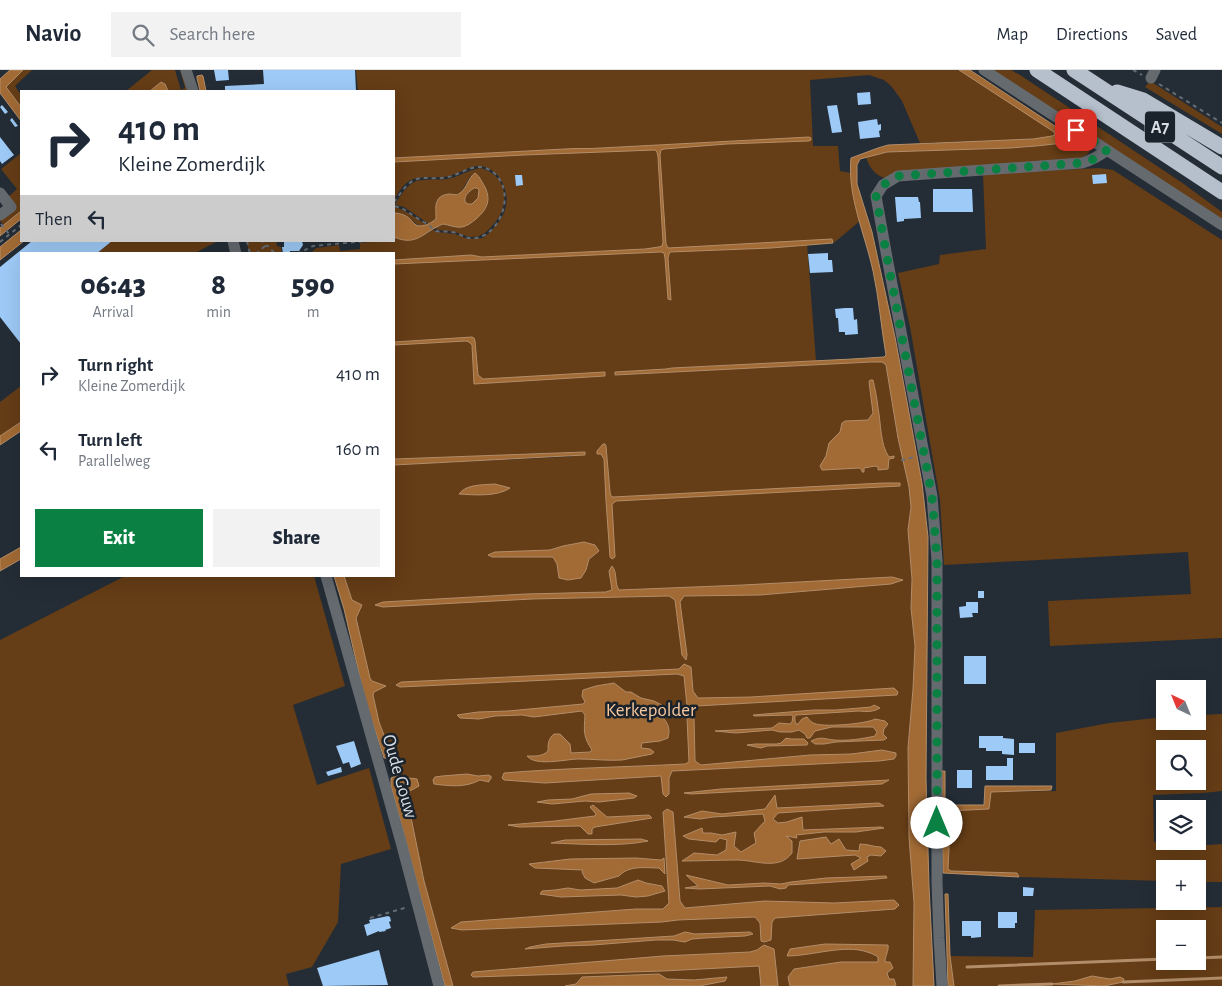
<!DOCTYPE html>
<html lang="en">
<head>
<meta charset="utf-8">
<style>
  :root { --surface:#fff; --page:#f2f2f3; --text:#1f2937; --muted:#747a83; --line:#e0e1e3; --accent:#0b8043 }
  body { margin:0; font-family:"Alegreya Sans",sans-serif; background:var(--page); color:var(--text); height:100vh; display:flex; flex-direction:column; font-size:19px; white-space:nowrap }
  * { box-sizing:border-box; margin:0 }
  p { font-size:16px; color:var(--muted) }
  .icon { flex:none; width:28px; height:28px; fill:none; stroke:currentColor; stroke-width:2; stroke-linecap:round; stroke-linejoin:round }
  .map { position:relative; flex:1; overflow:hidden }
  .side { position:absolute; left:20px; top:182px; width:375px; height:325px; display:flex; flex-direction:column; background:var(--surface); border-radius:0px; box-shadow:0 5px 20px #0002 }
  .side>* { flex:none }
  .guide { position:absolute; left:20px; top:20px; width:375px; height:152px; border-radius:0px; box-shadow:0 5px 20px #0002; background:#fff; color:var(--text); overflow:hidden }
  .needle { width:32px; rotate:317deg }
  .buttons { position:absolute; left:1156px; top:610px; display:grid; gap:10px }
  .buttons a { display:grid; place-items:center; width:50px; height:50px; border-radius:0px; background:var(--surface); box-shadow:0 5px 20px #0002; font-size:25px }
  .pin { position:absolute; display:grid; place-items:center; width:42px; height:42px; color:#fff; margin:-21px; border-radius:10px; box-shadow:0 2px 8px #0006 }
  .me { position:absolute; width:55px; margin:-28px; rotate:0deg; stroke-linejoin:round; filter:drop-shadow(0 0 4px #0008) }
  .turn { display:flex; align-items:center; gap:18px; height:105px; padding:0 15px; font-size:22px }
  .turn .icon { width:65px; height:65px; stroke-width:2.5 }
  .turn b { display:block; font-size:35px; line-height:42px }
  .then { display:flex; align-items:center; height:48px; padding:0 15px; background:#0003; gap:10px; font-size:19px }
  .eta { display:flex; justify-content:space-evenly; align-items:center; height:85px; text-align:center }
  .eta b { font-size:30px; font-weight:800; line-height:35px }
  .cta { display:flex; gap:10px; margin-top:auto; padding:10px 15px }
  .cta a { flex:1; height:58px; border-radius:0px; background:var(--accent); color:#fff; font-size:20px; font-weight:800; line-height:58px; text-align:center }
  .cta a+a { background:var(--page); color:var(--text) }
  ul { padding:0; list-style:none }
  li { display:flex; align-items:center; gap:15px; height:75px; padding:0 15px }
  li div { flex:1 }
  li b { display:block; font-size:19px }
  li em { font-style:normal }
  header { display:flex; align-items:center; gap:30px; box-sizing:border-box; height:70px; padding:0 25px; background:var(--surface); border-bottom:1px solid var(--line) }
  header strong { font-size:24px }
  nav { display:flex; gap:28px; margin-inline-start:auto; font-size:18px }
  .search { width:350px; height:45px; background:var(--page); display:flex; align-items:center; gap:12px; box-sizing:border-box; padding:0 18px; border-radius:0px; color:var(--muted); font-size:19px }
  .map>svg:first-child { display:block }
  .green { fill:#653d16; fill-rule:evenodd }
  .water { fill:#a26b35; stroke:#b28d69; fill-rule:evenodd }
  .lines { fill:none; stroke-linecap:round; stroke-linejoin:round }
  .stream { stroke:#b28d69; stroke-width:3 }
  .building { fill:#9ecaf7 }
  .path { stroke:#656c74; stroke-width:2; stroke-dasharray:4 4; stroke-linecap:butt }
  .minor { stroke:#656a6f; stroke-width:11 }
  .highway { stroke:#b5c0cc; stroke-width:15 }
  .route { stroke:#0b8043; stroke-width:9; stroke-dasharray:0 16.2 }
  .labels { text-anchor:middle; stroke-width:5; stroke-linejoin:round; paint-order:stroke }
  .shield { fill:#1a232c; stroke:#9ea5ac; stroke-width:1 }
  .shield-label { font-size:18px; font-weight:bold; fill:#d7dde3 }
  .park-label { font-size:19px; fill:#f8c89e; stroke:#1a232c }
  .street-label { font-size:19px; fill:#d7dde3; stroke:#1a232c }
</style>
</head>
<body>
<header>
<strong>Navio</strong>
<div class="search"><svg class="icon" aria-label="search" viewBox="0 0 24 24"><circle cx="10" cy="10" r="6"/><path d="M15 15l6 6"/></svg>Search here</div>
<nav><a>Map</a><a>Directions</a><a>Saved</a></nav>
</header>
<div class="map">
<svg width="1222" height="916" viewBox="0 0 1222 916">
  <rect width="100%" height="100%" fill="#242d36"/>
  <!-- green -->
  <path class="green" d="M23 0H32L15 16 21 25V37L6 17Z
    M152 0H175L181 20 185 18 180 0H183L189 21H168L166 16 161 12 150 21H126Z
    M356 0H961L1055 63 1054 66 1033 69 920 73 902 31 892 17 884 10 869 5 810 10 813 76H838L840 101 851 103 861 150 835 172 807 173 816 291 672 298 666 299 615 302 616 305 871 292H882L886 295 898 368 909 417 911 438 908 460 912 509 911 538 915 576 913 619 908 678 909 767 914 833 913 916H453L424 811 406 722 401 707 379 652 373 625 372 611 370 608 363 586V582L356 548 357 545 344 506H394V395L565 387 585 385V382L394 389V192L482 187 471 185 394 190V184H310L316 178 339 175 340 181 360 179V173L375 171H394V167C411 175 418 168 433 160L438 162 455 164 468 169 483 168C501 153 514 136 502 112 499 105 492 99 485 97 472 93 462 103 449 106 437 109 422 105 411 110 403 114 398 123 394 130V92L480 87 394 90V21H358Z
    M993 0H1011L1020 5 1181 112 1222 142V150Z
    M1150 11 1222 57V64L1145 17Z
    M1075 65 1090 75C1092 82 1087 85 1081 88L884 108C874 104 869 97 866 87L887 82 1010 78 1036 76 1072 72Z
    M21 83V141L4 155 0 151 8 127 17 119 1 99Z
    M480 98C509 105 511 137 492 156 487 162 481 167 472 167 466 167 460 163 454 162 447 160 440 162 435 158L443 154 454 157 471 153 485 139 488 124 481 110 475 103 470 107 461 122 458 124 444 125 436 131V149L429 154 404 137 396 135 395 134C402 124 409 110 423 110 431 109 439 110 447 109 459 107 468 100 480 98Z
    M1099 98 1113 100 1222 170V568L1050 576 1048 531 1191 524 1188 482 944 495 940 430 910 257 898 203 939 194 940 185 986 179 983 104Z
    M474 118H476L479 120 478 128 472 134H468L465 132C464 125 470 122 474 118Z
    M394 137C406 140 416 148 427 155 415 158 415 150 406 146 402 144 398 143 394 143Z
    M112 171H218L193 184H96Z
    M246 171H276L277 176 281 177 282 184H250Z
    M21 316V352L0 366V332Z
    M125 506H314L345 616 293 635 317 715 369 698 391 779 341 794 338 852 312 897 286 904 289 916H0V570Z
    M1222 644V721L1203 723 1153 725 1154 772 1208 775 1222 774V812H1198V799H1165V811L1019 807 1017 803 951 801 948 799 949 779 947 741 989 739 991 722 1056 721V663L1109 653 1165 647V651H1198V645ZM1165 679H1198V711H1165Z
    M1222 837V916H954L950 886 1033 887 1035 840ZM1165 859H1198V891H1165Z"/>
  <!-- water -->
  <path class="water" d="M10 0H23L6 17 21 37V51L0 23V9Z
    M959 0H970L1061 60 1067 59 1075 65 1073 72 1036 76 1010 78 887 82 860 89 857 95V114L872 162 895 267 922 413 928 467 926 709 929 816 934 916H913L914 833 909 767 908 678 913 619 915 576 911 538 912 509 908 460 911 437 909 417 898 368 886 295 882 292H871L615 305V302L666 299 672 298 852 289 884 287 886 285C881 257 879 228 873 201 865 164 847 126 851 88L878 78 888 75 1033 69 1052 66 1055 65 1054 62Z
    M202 5 203 6 206 21H200L197 8V6Z
    M161 12 165 14 168 21H150Z
    M809 67 811 68V70L809 71 727 74 664 79 661 80 660 85 665 159 666 174 668 178 832 169 833 173 771 178 670 182 669 184 668 188 671 230 668 229 665 188 664 183 661 182 394 194V190L471 185 482 187 645 179 659 177 662 176 663 172 658 87 657 82 655 80 524 85 394 92V88L565 79C577 78 589 79 601 78Z
    M475 103C478 105 480 108 482 112 492 127 489 138 476 149 471 153 467 156 462 157 455 158 450 155 443 154 423 162 417 177 394 167V143C398 143 402 144 406 146 410 148 412 152 416 155 423 158 431 153 436 149 436 137 433 126 449 124 453 124 457 126 460 123 467 118 468 108 475 103ZM474 118H477L479 120 478 128 472 134H468L465 132C464 125 469 122 474 118Z
    M21 141V149L0 166V158Z
    M21 160V171H24L0 190V177Z
    M472 267 474 268 475 271 478 305 483 309 605 302V306L474 314 472 275 469 272 466 271 394 275V272Z
    M870 310H873C875 319 877 328 878 338 881 352 880 375 889 387L894 386V388L889 389 888 399 878 400V397L875 396 864 398V402H862V400L859 398 824 400H822L820 396 826 386 829 373 840 362 842 353 845 351 868 350 873 343 869 312Z
    M21 352V361L0 375V366Z
    M603 374H605L606 376 610 422 611 426 613 427 883 413H900V416L616 431 612 434 615 487 612 489 610 487 606 431 604 389 601 384H597V381Z
    M585 382V385L394 395V389Z
    M495 414 510 418C497 427 474 425 459 424 466 414 483 415 495 414Z
    M584 472 595 475 599 481 589 489 586 500 581 508 568 510 559 508 557 494 553 487H492L488 485 495 482 550 480 563 476Z
    M21 477V489L0 501V489Z
    M612 496C618 503 614 513 619 520L743 515 892 507 903 510 891 514 760 525 684 526 680 532 687 585 686 590 682 585 675 530 669 526 532 529 383 537 375 535 383 532 526 524 606 522 612 520 609 501Z
    M334 506H344L352 530 362 535 356 548 370 608 372 611 386 616 374 622 373 625 379 652 392 686 389 688H384L365 629 344 539Z
    M684 594 691 597 693 621 698 628 751 627 894 618 898 622 897 625 696 636 691 639 687 636 684 606 677 604 400 617 396 615 401 612 679 599Z
    M614 613 626 622H631L641 628 654 631 662 635C657 639 651 636 644 641L650 645 664 649C669 655 670 660 668 668L660 671 642 673 641 678 650 679 654 682 652 684C642 686 632 688 622 690 608 691 593 689 579 689 566 689 536 697 527 686 534 686 542 687 548 681 548 674 548 669 554 664H560L570 674 571 683 590 682 592 680C583 666 584 662 585 645L582 641 534 647 522 645 495 646 479 649 460 648 457 645 478 642 508 641 583 634 585 632 582 626 583 620 596 616Z
    M874 635 880 638C874 642 866 642 859 641L796 645C794 647 795 651 796 654H798L802 649 807 647C809 650 812 653 816 654 826 657 866 654 875 649L885 651 888 654 884 659 883 664 887 668 884 670 836 672 824 674H815L811 671C821 666 824 669 834 670 847 671 862 669 875 666L877 662 873 657H832L815 661 810 668H807L805 664 799 660 792 662H780L772 660 736 663 715 661 772 658 779 653 790 654 792 652 793 646 791 645 754 646 753 645 814 640H836L871 637Z
    M690 645 694 647 695 691 701 695 810 685 851 684 882 680 896 683V686L894 689 879 691 672 701 669 708V724L666 727 663 724 661 706 545 713 504 710 502 708 504 703C565 698 625 697 685 694L689 692 687 648Z
    M786 668 791 669H804L808 673 807 675 767 676 761 678 747 675 755 674H777L781 673Z
    M942 701H945V733L947 735H984L985 716H1052L1051 720 991 722 989 739 947 741 949 779 948 799 951 801 1017 803 1019 807 943 803Z
    M467 704 478 706 489 705V706H491V709L489 710V712L480 710C465 718 450 716 434 714L433 710 435 707 442 706Z
    M397 705 401 707 417 709 419 716 406 723 424 811 453 916H445L391 716V708Z
    M889 710 882 714 691 724 684 723 721 719Z
    M629 723 637 726 634 728 599 732 585 731 552 734 537 732 548 730 572 729 591 724Z
    M775 725 777 738 879 733 884 736 778 743 773 749 778 753 787 752 802 747 803 760 881 757 884 758 856 762H824L796 765 797 768 786 766 792 771V783C779 801 755 790 737 790 719 790 701 791 682 791L694 783 717 785 726 780 727 770 720 768 716 772 689 769 683 766 702 758 703 763H711L722 765 736 762 734 776 741 782 756 773 754 763 765 751 763 744 713 747 700 749 684 747 702 741 722 744 765 739Z
    M593 735 607 747 649 745 652 748 595 757 592 759V764H588L580 756 519 757 508 755 555 751 595 746 596 744 590 737Z
    M667 739 673 742 680 831 685 838 765 831 834 833 894 830 899 835 895 839 775 848 772 852 771 870 764 872 761 871 760 853 755 847 678 850 662 852 462 860 451 858 461 852 636 839H663L669 833 663 742Z
    M826 767 831 774 839 769 846 780 859 781 860 774C868 774 874 777 881 777L886 781 881 786 871 785 867 787 868 791 854 800 851 794 861 788 855 785 797 789 800 771Z
    M641 769 648 771C619 777 581 774 551 773L565 770Z
    M636 788 661 790 664 788 665 804 659 798C645 798 629 795 619 806L594 813 585 808 582 802 583 800 535 798 529 794 570 789Z
    M686 805 728 815 764 813 781 814 791 812 826 808 886 806 887 808 865 810 788 815 786 818 780 819 770 816 699 819 685 818 698 816Z
    M638 810 646 813 662 816 665 821 648 826 636 827 621 825 561 827 540 824 542 821 555 820 568 818 580 820 617 818Z
    M945 824H948L950 886 954 916H948Z
    M685 862 695 864 750 862 753 864 745 866 704 868 692 869 685 872 673 870H656L593 875 563 876 525 879 530 877 546 874 674 866Z
    M825 874 888 875C889 881 885 886 885 892H890L893 898 887 903 889 909H894L896 915 894 916H790L788 907 794 899 841 892H878V887C875 885 871 883 867 882 845 874 812 886 787 886L790 879Z
    M764 875 774 879 778 916H761L759 896 663 901 473 907 471 905 473 902 663 886 750 882 757 880Z
    M659 904 667 909 694 910 727 907 725 911 699 916H565L576 914 582 907Z
    M1092 906 1110 909 1120 907 1124 909 1123 912 1104 916 1052 914 1075 911Z"/>
  <g class="lines">
    <!-- stream -->
    <path class="stream" d="M1198 888 1222 887
      M967 897 1165 889
      M1123 912 1222 908
      M999 916 1052 914"/>
  </g>
  <!-- building -->
  <path class="building" d="M214 0H228L229 10 216 11Z
    M263 0H355L356 21H225V16L264 14Z
    M870 22 871 34 858 35 857 23Z
    M2 35 8 42 5 44 0 37Z
    M837 35 842 62 832 63 827 36Z
    M12 48 18 56 15 57 10 50Z
    M877 49 878 55 881 54V60L879 61 880 67 860 69 858 52Z
    M0 67 14 85 2 94 0 91Z
    M1106 104 1107 113 1093 114 1092 105Z
    M515 105H522L523 115 516 116Z
    M933 119H972L973 142H933Z
    M895 127H918L919 132H920L921 148 904 149V151L897 152Z
    M32 171H112L96 184H21V274L0 247V197Z
    M284 171H302L303 175 299 181H290V184H283L282 177H284Z
    M828 183V190H832L833 202 810 203 808 184Z
    M845 238H853L854 250 857 249 858 264 845 265V262H839L838 248H836L835 239Z
    M978 521H984V528H978Z
    M966 532H978V543H972L973 547 960 548 959 537 966 536Z
    M964 586H986V614H964Z
    M979 666H1003V668L1014 669V685L1002 684V681H986V678H979Z
    M354 671 361 694 351 698 349 692 343 694 336 676Z
    M1019 673H1035V683H1019Z
    M1007 688H1013V710H986V696H1007Z
    M341 697 342 702 328 706 326 702Z
    M957 700H972V718H957Z
    M1023 817 1034 818 1033 826H1023Z
    M998 842H1017V853H1015V858H998Z
    M388 846 390 847 391 851 389 852 391 858 385 860 386 861 379 862V861L367 866 364 855 370 853 369 850Z
    M962 851H981V867L971 868V866H962Z
    M379 880 388 915 323 916 317 898Z"/>
  <g class="lines">
    <!-- path -->
    <path class="path" d="M1133 0 1142 5
      M1159 14 1222 53
      M394 132C401 123 408 109 422 108 430 108 440 109 448 107 459 105 469 96 481 97 487 98 493 101 497 106 516 127 497 172 469 168 463 167 458 163 452 162 447 161 441 162 436 161 433 159 430 156 427 154 423 151 418 149 414 146 406 141 404 138 394 136
      M1 154 9 164
      M247 171 250 184
      M0 172 21 155
      M265 176H268L275 184
      M256 184 265 176 262 171
      M297 184 313 176 366 171
      M901 390 915 387
      M391 698 406 693
      M370 848 408 837"/>
    <!-- minor -->
    <path class="minor" d="M186 0 193 21
      M984 0 1222 155
      M1151 8 1155 0
      M0 123 11 137 0 145
      M233 171 236 184
      M326 506 401 772 439 916
      M942 916 939 868 937 812V490L932 426 886 182 876 126 883 115 898 106 1082 93C1092 90 1099 86 1107 80"/>
    <!-- highway -->
    <path class="highway" d="M1037 0 1222 122
      M1074 0 1222 97
      M1117 22 1143 30 1222 77"/>
  </g>
  <g class="lines">
    <!-- route -->
    <path class="route" d="M937 753V490L932 426 886 182 876 126 883 115 898 106 1082 93 1092 90 1107 80 1076 60"/>
  </g>
  <g class="labels">
    <!-- shield labels -->
    <rect class="shield" x="1145" y="41.5" width="30" height="31" rx="4"/>
    <g class="shield-label">
      <text x="1160" y="63">A7</text>
    </g>
    <!-- park labels -->
    <g class="park-label">
      <text x="651" y="646">Kerkepolder</text>
    </g>
    <!-- street labels -->
    <g class="street-label">
      <text transform="translate(401 706) rotate(74)" y="7">Oude Gouw</text>
    </g>
  </g>
</svg>
<div class="buttons">
<a><svg class="needle" viewBox="-14 -14 28 28"><path d="M0-13l5 13h-10z" fill="#e53935"/><path d="M0 13l5-13h-10z" fill="#747a83"/></svg></a>
<a><svg class="icon" aria-label="search" viewBox="0 0 24 24"><circle cx="10" cy="10" r="6"/><path d="M15 15l6 6"/></svg></a>
<a><svg class="icon" aria-label="layers" viewBox="0 0 24 24"><path d="M12 4l9 5-9 5-9-5zM3 14l9 5 9-5"/></svg></a>
<a>+</a>
<a>−</a>
</div>
<div class="pin" style="left:1076px;top:60px;background:#d93025"><svg class="icon" aria-label="arrive" viewBox="0 0 24 24"><path d="M6 21V4h12l-3 4 3 4H6"/></svg></div>
<svg class="me" style="left:937px;top:753px" viewBox="-20 -20 40 40"><circle r="19" fill="#fff"/><path d="M0-13L10 11 0 6-10 11z" fill="#0b8043"/></svg>
<div class="guide">
<div class="turn"><svg class="icon" aria-label="right" viewBox="0 0 24 24"><path d="M7 20v-9h11M14 6l5 5-5 5"/></svg><div><b>410 m</b>Kleine Zomerdijk</div></div>
<div class="then">Then<svg class="icon" aria-label="left" viewBox="0 0 24 24"><path d="M17 20v-9H6M10 6l-5 5 5 5"/></svg></div>
</div>
<section class="side">
<div class="eta">
<div><b>06:43</b><p>Arrival</p></div>
<div><b>8</b><p>min</p></div>
<div><b>590</b><p>m</p></div>
</div>
<ul>
<li><svg class="icon" aria-label="right" viewBox="0 0 24 24"><path d="M7 20v-9h11M14 6l5 5-5 5"/></svg><div><b>Turn right</b><p>Kleine Zomerdijk</p></div><em>410 m</em></li>
<li><svg class="icon" aria-label="left" viewBox="0 0 24 24"><path d="M17 20v-9H6M10 6l-5 5 5 5"/></svg><div><b>Turn left</b><p>Parallelweg</p></div><em>160 m</em></li>
</ul>
<div class="cta"><a>Exit</a><a>Share</a></div>
</section>
</div>
</body>
</html>
